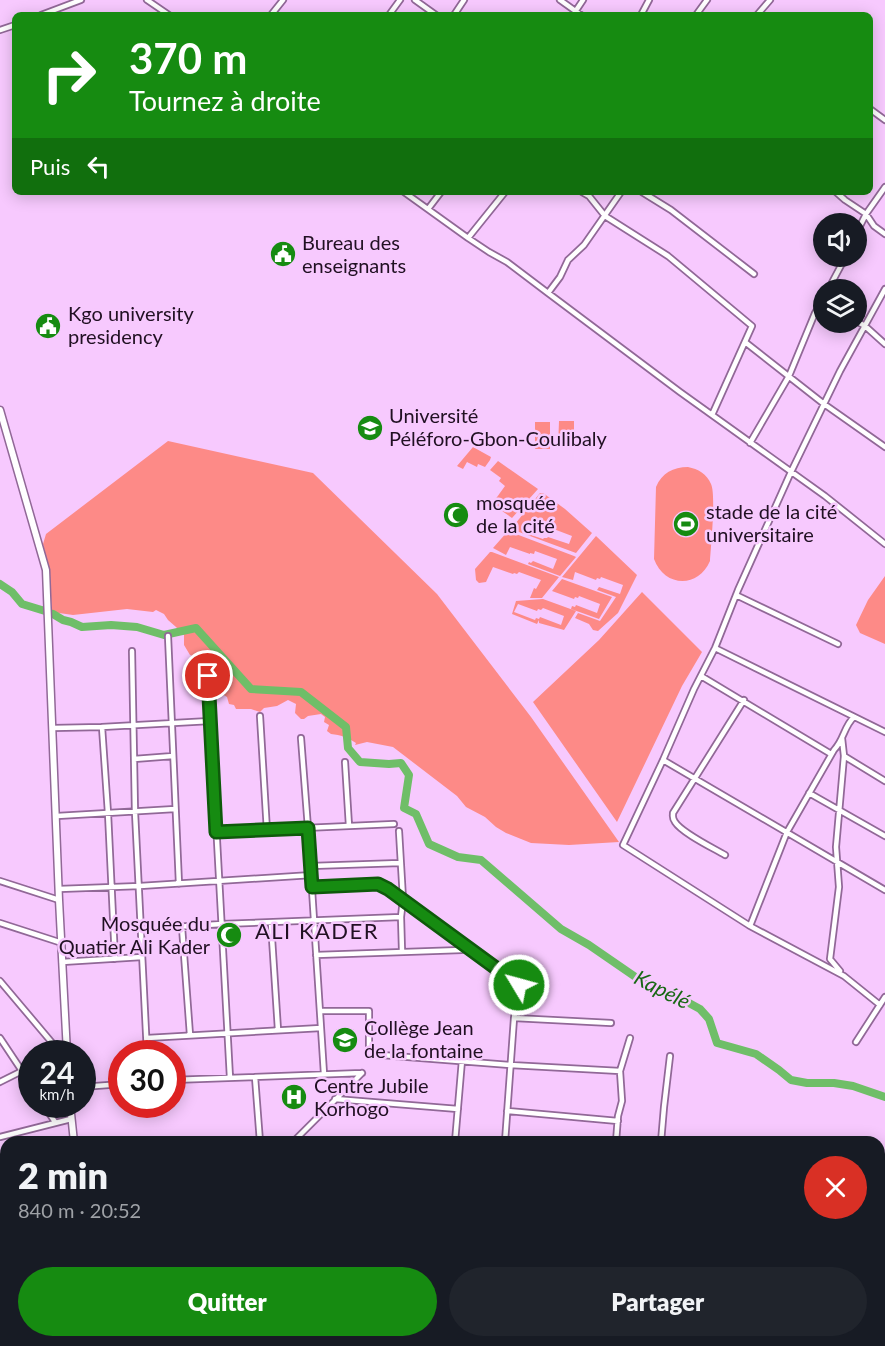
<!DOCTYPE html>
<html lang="fr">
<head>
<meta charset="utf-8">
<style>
  :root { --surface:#171b24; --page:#20242c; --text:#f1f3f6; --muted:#9ea1a6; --accent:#168b11 }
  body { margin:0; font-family:Lato,sans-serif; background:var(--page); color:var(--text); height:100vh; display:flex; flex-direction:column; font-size:22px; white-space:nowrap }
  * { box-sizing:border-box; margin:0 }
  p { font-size:20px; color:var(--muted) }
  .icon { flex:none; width:33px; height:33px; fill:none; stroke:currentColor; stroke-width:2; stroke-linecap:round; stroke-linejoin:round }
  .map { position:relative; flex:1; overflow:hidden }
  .details { position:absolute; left:0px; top:1136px; width:885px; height:212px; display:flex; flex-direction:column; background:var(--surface); border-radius:18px 18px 0 0; box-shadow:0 3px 15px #0003 }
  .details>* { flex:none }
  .top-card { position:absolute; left:12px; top:12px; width:861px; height:183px; border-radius:9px; box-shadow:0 3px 15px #0003; background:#168b11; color:#fff; overflow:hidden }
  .controls { position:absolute; left:813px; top:213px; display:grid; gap:12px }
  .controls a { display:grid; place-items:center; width:54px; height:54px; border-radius:50%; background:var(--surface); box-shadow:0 3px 15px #0003; font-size:30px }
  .speed { position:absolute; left:18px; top:1040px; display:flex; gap:12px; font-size:30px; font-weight:700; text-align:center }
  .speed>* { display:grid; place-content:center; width:78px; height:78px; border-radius:50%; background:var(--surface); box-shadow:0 3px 15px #0003; line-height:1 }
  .speed small { font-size:15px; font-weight:400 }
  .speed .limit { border:9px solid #d22; background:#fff; color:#111 }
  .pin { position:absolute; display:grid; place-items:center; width:51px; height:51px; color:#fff; margin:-26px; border:3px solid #fff; border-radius:50%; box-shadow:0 2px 6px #0007 }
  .me { position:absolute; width:66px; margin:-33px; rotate:307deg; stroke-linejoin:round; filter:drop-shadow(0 0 4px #0008) }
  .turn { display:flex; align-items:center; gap:21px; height:126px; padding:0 18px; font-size:27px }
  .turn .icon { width:78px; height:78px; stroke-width:2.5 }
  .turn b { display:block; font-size:42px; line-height:51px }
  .then { display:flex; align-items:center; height:57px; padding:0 18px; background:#0003; gap:12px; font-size:22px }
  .round { display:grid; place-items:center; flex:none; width:63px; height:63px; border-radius:32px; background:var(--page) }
  .head { display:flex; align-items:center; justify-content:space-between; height:102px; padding:0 18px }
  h1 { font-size:36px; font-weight:800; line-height:45px }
  .button { display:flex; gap:12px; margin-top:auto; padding:12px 18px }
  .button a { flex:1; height:69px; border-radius:36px; background:var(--accent); color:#fff; font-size:24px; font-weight:800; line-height:69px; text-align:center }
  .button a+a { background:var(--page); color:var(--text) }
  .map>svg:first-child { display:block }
  .green { fill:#fd8a87; fill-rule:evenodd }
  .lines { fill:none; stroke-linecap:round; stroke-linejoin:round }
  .river { stroke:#6fbe68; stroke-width:8 }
  .minor-casing { stroke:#916897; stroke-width:8 }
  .major-casing { stroke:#916897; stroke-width:9 }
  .minor { stroke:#fff; stroke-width:4.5 }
  .major { stroke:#fff; stroke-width:6 }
  .route-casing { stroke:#0e5a0b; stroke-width:15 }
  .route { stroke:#168b11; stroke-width:10 }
  .labels { text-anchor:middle; stroke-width:5; stroke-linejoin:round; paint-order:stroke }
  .poi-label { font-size:20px; fill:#211023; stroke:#f7c9fe; text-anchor:start }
  .water-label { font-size:21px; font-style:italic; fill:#186814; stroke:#f7c9fe }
  .quarter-label { font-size:22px; letter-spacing:1.5px; fill:#211023; stroke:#f7c9fe }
</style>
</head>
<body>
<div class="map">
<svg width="885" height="1346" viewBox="0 0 885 1346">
  <rect width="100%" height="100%" fill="#f7c9fe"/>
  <!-- green -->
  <path class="green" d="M559 421H574V448H558Z
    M535 422H550V449H535Z
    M168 441 313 473 437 594 531 717 619 842 569 845 531 843 506 833 496 827 485 817 466 807 457 796 393 747 367 742 355 745 356 743C347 737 341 735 331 734L327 731 329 725 324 722 325 717 321 714 308 716 304 719H301L295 713 296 704 288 700 277 706 264 708 260 712 251 709H236L234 705 229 704 227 697 219 692V678L213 677V667L205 660 190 655 184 645V635L176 627 168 620 164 614 156 610 153 612 127 609 73 615 52 612 49 572 43 544 46 534Z
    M473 447 491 457 490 460 485 467 478 464 477 467 467 462 463 469 457 466Z
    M498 461 538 489 512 518 492 504 505 486 499 481 501 478 490 470Z
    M688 467C698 469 707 474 711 484 716 494 711 546 710 561 698 589 664 587 654 559L656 487C662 473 673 467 688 467Z
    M540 493H543L565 509 592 533 576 553 511 529ZM525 523 545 531 546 529 550 530 551 528 572 536 569 544 548 537 547 538H544L543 539 522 532Z
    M508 531 574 556 576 557 560 576 528 564 529 562 531 563 533 561 553 569 557 559 535 551 534 554 530 553V554L510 547 506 555 493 548Z
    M596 536 637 575 618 613 598 631 593 630 589 624 575 618 578 613 600 621 616 597 597 590 599 587 620 594 623 585 601 577 600 579 597 578 596 580 575 572 573 580 562 577Z
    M490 552H492L559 577 542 598H530L534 588 536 589 541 580 519 572 517 574 514 573 513 574 493 567 486 582 479 583 476 580 475 569Z
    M885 576V644L860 633 856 625 868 600Z
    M562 579 612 597 599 619 571 609 572 606 575 607 576 605 597 613 600 604 579 596 578 598 575 597 574 599 552 591Z
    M642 592 702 652 682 686 617 822 533 702 599 640Z
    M543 599 576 611 564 630 539 623V620L537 624 512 614 516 601ZM518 604 537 611 538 609 541 610 543 608 564 616 561 625 540 617 539 619 536 618 535 620 514 612Z"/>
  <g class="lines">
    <!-- river -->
    <path class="river" d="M0 584 12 592 22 604 45 611
      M53 614 63 620 71 622 82 627 111 625 137 627 164 635 196 628 251 689 301 692 346 727 348 748 360 762 389 764 401 763 409 775 404 808 416 814 429 844 458 857 481 860 561 929 589 945 650 987 678 997 700 1009 709 1019 717 1043 756 1054 779 1070 791 1080 807 1083H834L853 1086 885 1097"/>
    <!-- minor casing -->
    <g class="minor-casing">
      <path id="minor" d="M147 0 169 15
        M415 0 436 15
        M560 0 581 15
        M41 15 81 0
        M271 15 283 0
        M389 15 400 0
        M454 15 464 0
        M573 15 583 0
        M641 15 649 0
        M696 15 707 0
        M757 15 770 0
        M0 30 15 25
        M870 109 885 120
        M404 192 468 238 489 252 507 262 548 293 680 392 825 496 885 544
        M582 192 589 196 605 216 668 256 752 326 712 415
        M642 192 671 210 754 274
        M836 192 845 200 866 214 874 226 885 234
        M428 209 441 192
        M856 234 866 214 885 187
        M468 238 505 192
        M828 290 846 256
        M548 293 560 277 568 260 584 245 621 192
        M856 321 865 326 885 344
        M745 342 824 404 885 447
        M750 443 789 376 815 313 824 298
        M736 595 838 644
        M168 636 179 884
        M715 648 885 732
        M132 651 135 812 147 1053
        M208 676 230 1078
        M701 676 831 754
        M260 716 267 831
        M102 727 108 813 115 959
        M53 728 102 727 210 721
        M301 738 308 828 324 1074
        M844 756 885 781
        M134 759 173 756
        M663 760 885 890
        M345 762 349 826
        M809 793 885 836
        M57 816 175 809
        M399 831 403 899 401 917 402 951
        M216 832 394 824
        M725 855C713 848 682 833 675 822 672 818 673 817 673 813L744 700
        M311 866 400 863
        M0 881 59 900
        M312 887 378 884 388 889 519 985
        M59 889 140 886 312 875
        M0 923 62 943
        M271 923 278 1030
        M750 926 787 832 834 750C844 740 844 726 854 717
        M182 927 190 1035
        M141 929 222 924 401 917
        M316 955 462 950 466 946
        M62 962 142 957
        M840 971 830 959 839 887 836 847 844 756 842 738
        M0 981 59 1051
        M880 1005 844 976 750 926 623 845 663 760 694 689 715 648 738 590 791 472 840 371 885 289
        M320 1011H369V1054L510 1065 620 1071
        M514 1018 611 1023
        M0 1038 32 1086
        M147 1038 321 1028
        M856 1042 885 997
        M255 1077 260 1142
        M172 1080 362 1073
        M0 1082 32 1066
        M82 1087 122 1084
        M335 1099 458 1109
        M43 1104 55 1122
        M507 1111 618 1121
        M0 1137 71 1119
        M293 1142 362 1073
        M455 1142 462 1060
        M505 1142 514 1018 520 976
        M616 1142 618 1116 622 1101 620 1071 630 1038
        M661 1142 664 1107 670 1056
        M714 1142V1140
        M762 1142V1141
        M0 1167H6
        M0 1238 6 1235
        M879 1252 885 1250
        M0 1290 6 1301
        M879 1299 885 1295
        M0 1309 6 1306
        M879 1328 885 1339
        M0 1331 8 1346
        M212 1341V1346
        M271 1341V1346
        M647 1341 650 1346
        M33 1346 43 1341
        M694 1346V1341
        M742 1346V1341
        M794 1346 795 1341
        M801 1346 809 1341"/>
    </g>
    <!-- major casing -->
    <g class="major-casing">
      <path id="major" d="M0 410 46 570 59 900 67 1053
        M70 1104 74 1142
        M111 1341V1346"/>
    </g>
    <!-- minor -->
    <use href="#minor" class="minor"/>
    <!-- major -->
    <use href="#major" class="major"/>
  </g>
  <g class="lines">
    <!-- route casing -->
    <g class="route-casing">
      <path id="route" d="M208 676 216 832 308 828 312 887 378 884 388 889 519 985"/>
    </g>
    <!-- route -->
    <use href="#route" class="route"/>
  </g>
  <!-- icons -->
  <defs>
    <g id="civic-disc" transform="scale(1.35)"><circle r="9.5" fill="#168b11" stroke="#f7c9fe"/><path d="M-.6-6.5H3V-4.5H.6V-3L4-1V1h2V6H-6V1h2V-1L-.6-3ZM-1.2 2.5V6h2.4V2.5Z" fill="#fff"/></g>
    <g id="university-disc" transform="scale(1.35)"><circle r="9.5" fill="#168b11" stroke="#f7c9fe"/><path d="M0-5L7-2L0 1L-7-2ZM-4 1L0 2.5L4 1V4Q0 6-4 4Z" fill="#fff"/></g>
    <g id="mosque-disc" transform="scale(1.35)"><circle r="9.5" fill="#168b11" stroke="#f7c9fe"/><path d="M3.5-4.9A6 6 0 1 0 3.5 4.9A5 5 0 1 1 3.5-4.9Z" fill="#fff"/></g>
    <g id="stadium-disc" transform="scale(1.35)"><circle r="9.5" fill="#168b11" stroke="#f7c9fe"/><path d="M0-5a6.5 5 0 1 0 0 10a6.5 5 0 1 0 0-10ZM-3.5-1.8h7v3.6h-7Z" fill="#fff"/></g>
    <g id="hospital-disc" transform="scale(1.35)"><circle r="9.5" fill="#168b11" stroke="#f7c9fe"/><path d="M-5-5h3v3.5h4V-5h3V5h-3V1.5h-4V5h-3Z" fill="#fff"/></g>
  </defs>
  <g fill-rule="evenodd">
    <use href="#civic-disc" x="283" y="254"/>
    <use href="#civic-disc" x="48" y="326"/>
    <use href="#university-disc" x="370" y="428"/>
    <use href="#mosque-disc" x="456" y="515"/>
    <use href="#stadium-disc" x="686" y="524"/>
    <use href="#mosque-disc" x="229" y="935"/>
    <use href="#university-disc" x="345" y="1040"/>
    <use href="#hospital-disc" x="294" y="1097"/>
  </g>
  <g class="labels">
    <!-- poi labels -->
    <g class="poi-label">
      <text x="302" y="250">Bureau des<tspan x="302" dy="23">enseignants</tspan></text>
      <text x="68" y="321">Kgo university<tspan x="68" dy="23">presidency</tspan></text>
      <text x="389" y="423">Université<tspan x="389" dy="23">Péléforo-Gbon-Coulibaly</tspan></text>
      <text x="476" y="510">mosquée<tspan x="476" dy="23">de la cité</tspan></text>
      <text x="706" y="519">stade de la cité<tspan x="706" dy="23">universitaire</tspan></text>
      <text x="210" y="931" text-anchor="end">Mosquée du<tspan x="210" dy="23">Quatier Ali Kader</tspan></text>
      <text x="364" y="1035">Collège Jean<tspan x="364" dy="23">de la fontaine</tspan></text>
      <text x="314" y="1093">Centre Jubile<tspan x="314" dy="23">Korhogo</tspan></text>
    </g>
    <!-- water labels -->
    <g class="water-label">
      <text transform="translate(662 990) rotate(27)" y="7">Kapélé</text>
    </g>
    <!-- quarter labels -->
    <g class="quarter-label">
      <text x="317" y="939">ALI KADER</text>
    </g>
  </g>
</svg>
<div class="controls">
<a><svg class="icon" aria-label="sound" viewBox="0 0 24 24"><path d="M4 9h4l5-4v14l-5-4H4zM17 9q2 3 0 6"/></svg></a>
<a><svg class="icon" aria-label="layers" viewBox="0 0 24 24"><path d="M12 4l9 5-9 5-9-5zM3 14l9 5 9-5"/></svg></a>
</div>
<div class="speed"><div>24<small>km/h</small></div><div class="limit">30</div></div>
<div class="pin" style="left:208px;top:676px;background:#d93025"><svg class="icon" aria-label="arrive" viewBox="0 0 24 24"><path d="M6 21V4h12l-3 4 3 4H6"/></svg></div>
<svg class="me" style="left:519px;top:985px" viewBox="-20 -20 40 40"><circle r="17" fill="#168b11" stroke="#fff" stroke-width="3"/><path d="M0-11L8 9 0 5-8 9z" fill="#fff"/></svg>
<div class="top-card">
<div class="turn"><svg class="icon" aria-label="right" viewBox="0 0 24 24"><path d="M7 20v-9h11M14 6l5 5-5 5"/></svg><div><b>370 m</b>Tournez à droite</div></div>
<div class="then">Puis<svg class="icon" aria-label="left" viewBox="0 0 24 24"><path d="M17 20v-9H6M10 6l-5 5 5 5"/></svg></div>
</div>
<section class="details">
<div class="head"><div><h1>2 min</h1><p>840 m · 20:52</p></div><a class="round" style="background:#d93025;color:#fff"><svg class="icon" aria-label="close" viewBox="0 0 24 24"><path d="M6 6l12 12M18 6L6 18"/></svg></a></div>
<div class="button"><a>Quitter</a><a>Partager</a></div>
</section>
</div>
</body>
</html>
